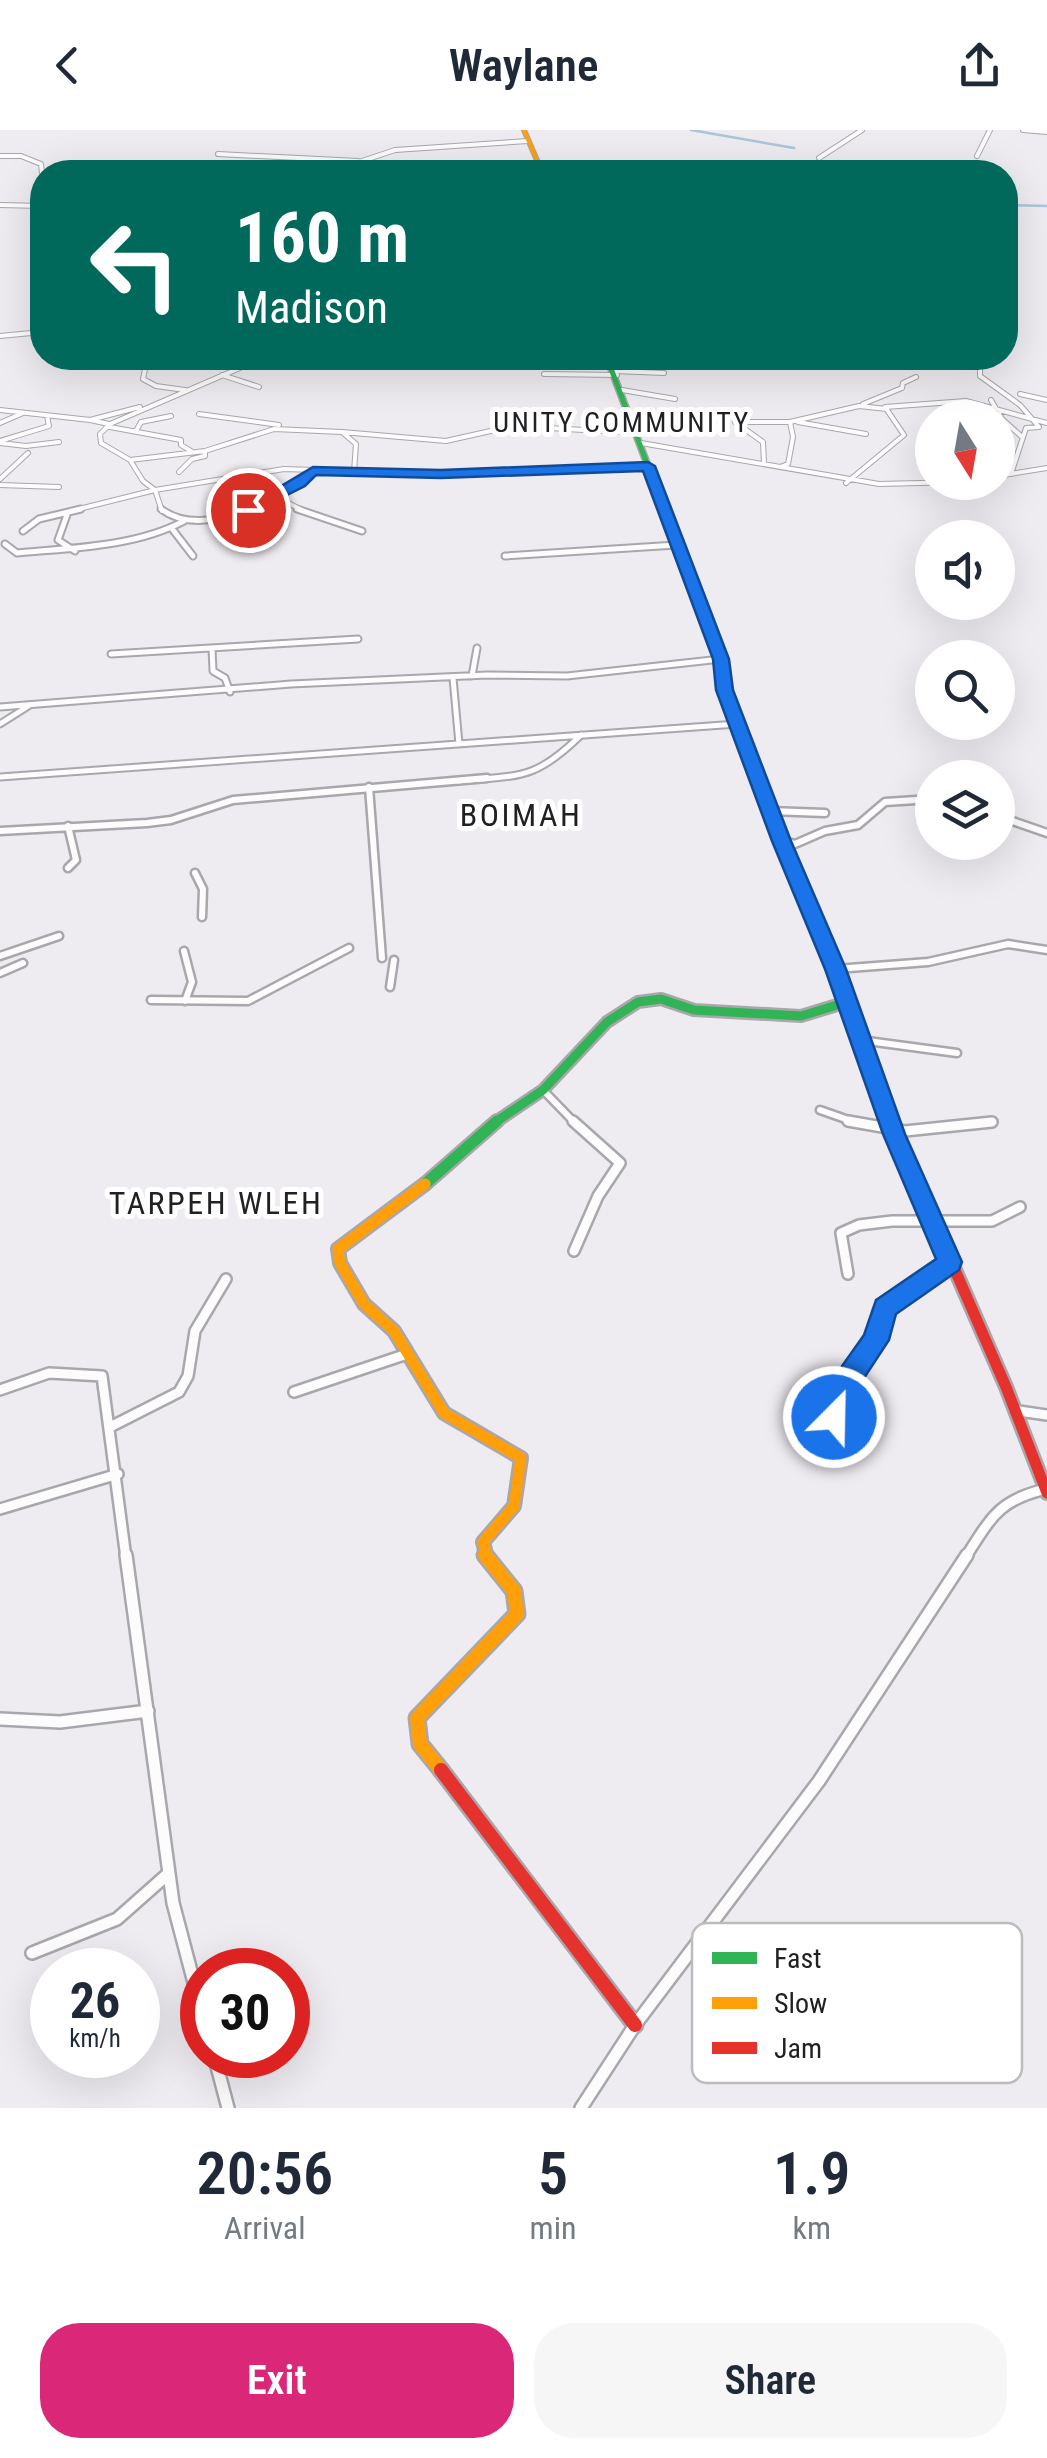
<!DOCTYPE html>
<html lang="en">
<head>
<meta charset="utf-8">
<style>
  :root { --surface:#fff; --page:#f6f6f7; --text:#1f2937; --muted:#747a83; --accent:#db2777 }
  body { margin:0; font-family:"Roboto Condensed",sans-serif; background:var(--page); color:var(--text); height:100vh; display:flex; flex-direction:column; font-size:38px; white-space:nowrap }
  * { box-sizing:border-box; margin:0 }
  p { font-size:32px; color:var(--muted) }
  .icon { flex:none; width:55px; height:55px; fill:none; stroke:currentColor; stroke-width:2; stroke-linecap:round; stroke-linejoin:round }
  .map { position:relative; height:1978px; overflow:hidden }
  .drawer { display:flex; flex-direction:column; background:var(--surface); flex:1 }
  .drawer>* { flex:none }
  .hud { position:absolute; left:30px; top:30px; width:988px; height:210px; border-radius:40px; box-shadow:0 10px 40px #0002; background:#00695c; color:#fff; overflow:hidden }
  .needle { width:65px; rotate:169deg }
  .tools { position:absolute; left:915px; top:270px; display:grid; gap:20px }
  .tools a { display:grid; place-items:center; width:100px; height:100px; border-radius:50%; background:var(--surface); box-shadow:0 10px 40px #0002; font-size:50px }
  .speed { position:absolute; left:30px; top:1818px; display:flex; gap:20px; font-size:50px; font-weight:700; text-align:center }
  .speed>* { display:grid; place-content:center; width:130px; height:130px; border-radius:50%; background:var(--surface); box-shadow:0 10px 40px #0002; line-height:1 }
  .speed small { font-size:25px; font-weight:400 }
  .speed .limit { border:15px solid #d22; background:#fff; color:#111 }
  .pin { position:absolute; display:grid; place-items:center; width:85px; height:85px; color:#fff; margin:-42px; border:5px solid #fff; border-radius:50%; box-shadow:0 2px 10px #0007 }
  .me { position:absolute; width:110px; margin:-55px; rotate:23deg; stroke-linejoin:round; filter:drop-shadow(0 0 8px #0008) }
  .turn { display:flex; align-items:center; gap:35px; height:210px; padding:0 40px; font-size:45px }
  .turn .icon { width:130px; height:130px; stroke-width:2.5 }
  .turn b { display:block; font-size:70px; line-height:85px }
  .eta { display:flex; justify-content:space-evenly; align-items:center; height:170px; text-align:center }
  .eta b { font-size:60px; font-weight:600; line-height:70px }
  .button { display:flex; gap:20px; margin-top:auto; padding:20px 40px }
  .button a { flex:1; height:115px; border-radius:40px; background:var(--accent); color:#fff; font-size:40px; font-weight:600; line-height:115px; text-align:center }
  .button a+a { background:var(--page); color:var(--text) }
  header { display:flex; justify-content:space-between; align-items:center; height:130px; padding:0 40px; background:var(--surface); font-size:45px; font-weight:600 }
  .map>svg:first-child { display:block }
  .lines { fill:none; stroke-linecap:round; stroke-linejoin:round }
  .stream { stroke:#a9c6d9; stroke-width:2.5 }
  .street-far4-casing { stroke:#a9a7ac; stroke-width:6 }
  .street-far3-casing { stroke:#a9a7ac; stroke-width:9 }
  .street-far2-casing { stroke:#a9a7ac; stroke-width:11 }
  .street-far1-casing { stroke:#a9a7ac; stroke-width:14 }
  .street-casing { stroke:#a9a7ac; stroke-width:16 }
  .fast-far3-casing { stroke:#a9a7ac; stroke-width:8 }
  .fast-far2-casing { stroke:#a9a7ac; stroke-width:11 }
  .fast-far1-casing { stroke:#a9a7ac; stroke-width:14 }
  .fast-casing { stroke:#a9a7ac; stroke-width:16 }
  .slow-far2-casing { stroke:#a9a7ac; stroke-width:6 }
  .slow-far1-casing { stroke:#a9a7ac; stroke-width:16 }
  .slow-casing { stroke:#a9a7ac; stroke-width:19 }
  .jam-far2-casing { stroke:#a9a7ac; stroke-width:14 }
  .jam-far1-casing { stroke:#a9a7ac; stroke-width:16 }
  .jam-casing { stroke:#a9a7ac; stroke-width:19 }
  .street-far4 { stroke:#fcfcfd; stroke-width:4 }
  .street-far3 { stroke:#fcfcfd; stroke-width:5 }
  .street-far2 { stroke:#fcfcfd; stroke-width:6 }
  .street-far1 { stroke:#fcfcfd; stroke-width:9 }
  .street { stroke:#fcfcfd; stroke-width:11 }
  .fast-far3 { stroke:#30b455; stroke-width:5 }
  .fast-far2 { stroke:#30b455; stroke-width:8 }
  .fast-far1 { stroke:#30b455; stroke-width:9 }
  .fast { stroke:#30b455; stroke-width:11 }
  .slow-far2 { stroke:#ff9f0a; stroke-width:4 }
  .slow-far1 { stroke:#ff9f0a; stroke-width:11 }
  .slow { stroke:#ff9f0a; stroke-width:14 }
  .jam-far2 { stroke:#e5322d; stroke-width:9 }
  .jam-far1 { stroke:#e5322d; stroke-width:11 }
  .jam { stroke:#e5322d; stroke-width:14 }
  .route { fill:#1a73e8; stroke:#114b97; stroke-width:2.5 }
  .labels { text-anchor:middle; stroke-width:10; stroke-linejoin:round; paint-order:stroke }
  .far-neighbourhood-label { font-size:28px; letter-spacing:2.5px; fill:#212023; stroke:#fff }
  .neighbourhood-label { font-size:32px; letter-spacing:2.5px; fill:#212023; stroke:#fff }
  .key { fill:#fff; stroke:#bcbcbd; stroke-width:2.5 }
  .key-label { font-size:28px; fill:#212023 }
</style>
</head>
<body>
<header><svg class="icon" aria-label="back" viewBox="0 0 24 24"><path d="M15 5l-7 7 7 7"/></svg>Waylane<svg class="icon" aria-label="share" viewBox="0 0 24 24"><path d="M12 15V3M7 8l5-5 5 5M5 13v7h14v-7"/></svg></header>
<div class="map">
<svg width="1047" height="1978" viewBox="0 0 1047 1978">
  <rect width="100%" height="100%" fill="#eeebf1"/>
  <g class="lines">
    <!-- stream -->
    <path class="stream" d="M691 0 794 18
      M1005 75 1047 76"/>
    <!-- street-far4 casing -->
    <g class="street-far4-casing">
      <path id="street-far4" d="M1023 0 1047 2
        M218 24 358 31
        M0 26H21L41 34 42 43
        M977 26 990 0
        M819 28 862 0
        M137 37 149 42
        M329 42 395 20 528 11
        M0 75 42 76
        M0 206 42 202
        M129 228 146 234 143 249 156 256 185 260
        M263 228 110 294 100 304 101 313 130 330 205 321 274 299 342 302 356 314 354 342
        M980 240V246L1020 275 1039 297 1026 298 1011 344
        M615 241 664 243
        M544 244 617 245
        M222 245 259 257
        M622 260 675 269
        M1020 264 1047 270
        M991 270 1002 289 1021 306
        M863 274 902 258 903 253 916 247
        M0 280 90 290
        M199 284 279 295
        M735 292 763 312 764 333
        M748 292H790L793 307 788 334 780 337
        M790 292 859 276 887 279
        M798 292 866 304
        M0 293 23 283
        M109 294 90 290 140 277
        M110 297 181 310V315L191 321
        M136 301 141 292 171 286
        M342 302 446 311 513 296 637 303
        M0 311 49 296 47 286
        M0 313 26 316 59 312
        M641 313 879 354 961 352
        M130 330 143 351 155 360 284 339 441 344 648 337
        M179 342 192 329 205 326V321
        M998 346 1047 338
        M0 349 28 323
        M846 353 904 305 885 277 966 271 1047 293
        M0 355 59 357
        M274 366 304 381
        M71 381 155 360 162 381
        M244 381 282 363 313 341"/>
    </g>
    <!-- street-far3 casing -->
    <g class="street-far3-casing">
      <path id="street-far3" d="M161 379C186 398 222 390 250 379
        M297 379 362 401
        M68 382 58 410 75 421
        M173 400 193 426
        M23 401 39 389 81 379
        M5 414 17 423C71 418 135 417 184 391
        M505 426 676 415
        M212 518 213 541 225 548 230 562
        M111 524 358 509
        M472 546 477 518
        M453 548 459 614
        M0 577 291 554 487 545 567 546 721 529
        M0 594 30 575
        M0 647 737 594
        M458 651C520 645 534 651 581 605"/>
    </g>
    <!-- street-far2 casing -->
    <g class="street-far2-casing">
      <path id="street-far2" d="M369 657 382 828
        M770 681 825 683
        M998 686 1047 703
        M68 696 76 730 68 738
        M0 701 147 693 171 690 233 670 487 648
        M781 711 795 714 825 701 858 695 885 672 932 669
        M195 743 203 759 202 787
        M184 821 192 852 185 871
        M0 826 59 806
        M836 839 928 832 1008 814 1047 820
        M0 843 23 833
        M390 857 394 830
        M151 870 248 871 349 818
        M860 910 957 923
        M543 960 575 993
        M820 980 857 993
        M985 993 992 992"/>
    </g>
    <!-- street-far1 casing -->
    <g class="street-far1-casing">
      <path id="street-far1" d="M573 991 620 1033 598 1066 574 1121
        M848 991 905 1001 992 992
        M848 1144 841 1103 859 1095 892 1091H992L1020 1077
        M0 1260 49 1243 102 1246 126 1428
        M294 1262 407 1224
        M1019 1281 1047 1285
        M833 1287 851 1244 876 1210 885 1178 950 1132
        M110 1297 179 1262 188 1246 195 1201 226 1149
        M0 1379 118 1344
        M965 1428C991 1388 998 1370 1046 1359"/>
    </g>
    <!-- street casing -->
    <g class="street-casing">
      <path id="street" d="M126 1425 173 1773 202 1883
        M0 1589 60 1592 148 1581
        M32 1823 117 1789 169 1743
        M214 1925 228 1978
        M581 1978 635 1895 819 1651 967 1425"/>
    </g>
    <!-- fast-far3 casing -->
    <g class="fast-far3-casing">
      <path id="fast-far3" d="M607 228 665 381"/>
    </g>
    <!-- fast-far2 casing -->
    <g class="fast-far2-casing">
      <path id="fast-far2" d="M664 379 721 529 732 580 758 651"/>
    </g>
    <!-- fast-far1 casing -->
    <g class="fast-far1-casing">
      <path id="fast-far1" d="M757 648 872 942
        M494 993 543 960 607 892 638 872 661 869 694 880 801 886 847 872"/>
    </g>
    <!-- fast casing -->
    <g class="fast-casing">
      <path id="fast" d="M425 1054 497 991"/>
    </g>
    <!-- slow-far2 casing -->
    <g class="slow-far2-casing">
      <path id="slow-far2" d="M524 0 542 42"/>
    </g>
    <!-- slow-far1 casing -->
    <g class="slow-far1-casing">
      <path id="slow-far1" d="M425 1054 338 1119 340 1133 364 1174 394 1201 444 1283 521 1328 514 1376 483 1412 487 1428"/>
    </g>
    <!-- slow casing -->
    <g class="slow-casing">
      <path id="slow" d="M441 1640 420 1614 417 1588 517 1484 514 1461 485 1425"/>
    </g>
    <!-- jam-far2 casing -->
    <g class="jam-far2-casing">
      <path id="jam-far2" d="M872 942 891 993"/>
    </g>
    <!-- jam-far1 casing -->
    <g class="jam-far1-casing">
      <path id="jam-far1" d="M890 991 1006 1257 1047 1363"/>
    </g>
    <!-- jam casing -->
    <g class="jam-casing">
      <path id="jam" d="M441 1640 635 1895"/>
    </g>
    <!-- street-far4 -->
    <use href="#street-far4" class="street-far4"/>
    <!-- street-far3 -->
    <use href="#street-far3" class="street-far3"/>
    <!-- street-far2 -->
    <use href="#street-far2" class="street-far2"/>
    <!-- street-far1 -->
    <use href="#street-far1" class="street-far1"/>
    <!-- street -->
    <use href="#street" class="street"/>
    <!-- fast-far3 -->
    <use href="#fast-far3" class="fast-far3"/>
    <!-- fast-far2 -->
    <use href="#fast-far2" class="fast-far2"/>
    <!-- fast-far1 -->
    <use href="#fast-far1" class="fast-far1"/>
    <!-- fast -->
    <use href="#fast" class="fast"/>
    <!-- slow-far2 -->
    <use href="#slow-far2" class="slow-far2"/>
    <!-- slow-far1 -->
    <use href="#slow-far1" class="slow-far1"/>
    <!-- slow -->
    <use href="#slow" class="slow"/>
    <!-- jam-far2 -->
    <use href="#jam-far2" class="jam-far2"/>
    <!-- jam-far1 -->
    <use href="#jam-far1" class="jam-far1"/>
    <!-- jam -->
    <use href="#jam" class="jam"/>
  </g>
  <!-- route -->
  <path class="route" d="M648 332 655 336 729 529 733 560 791 711 846 839 905 1004 962 1132 959 1140 896 1184 889 1210 862 1251 843 1296 834 1299 824 1296 820 1287 842 1236 864 1205 876 1170 936 1129 883 1004 825 839 772 711 716 560 713 529 643 341 441 348 316 345 305 356 253 382 241 380 313 337 441 340Z"/>
  <g class="labels">
    <!-- far-neighbourhood labels -->
    <g class="far-neighbourhood-label">
      <text x="622" y="302">UNITY COMMUNITY</text>
    </g>
    <!-- neighbourhood labels -->
    <g class="neighbourhood-label">
      <text x="521" y="696">BOIMAH</text>
      <text x="216" y="1084">TARPEH WLEH</text>
    </g>
  </g>
  <!-- legend -->
  <rect x="692" y="1793" width="330" height="160" rx="15" class="key"/>
  <rect x="712" y="1822" width="45" height="12" fill="#30b455"/>
  <rect x="712" y="1867" width="45" height="12" fill="#ff9f0a"/>
  <rect x="712" y="1912" width="45" height="12" fill="#e5322d"/>
  <g class="key-label">
    <text x="774" y="1838">Fast</text>
    <text x="774" y="1883">Slow</text>
    <text x="774" y="1928">Jam</text>
  </g>
</svg>
<div class="tools">
<a><svg class="needle" viewBox="-14 -14 28 28"><path d="M0-13l5 13h-10z" fill="#e53935"/><path d="M0 13l5-13h-10z" fill="#747a83"/></svg></a>
<a><svg class="icon" aria-label="sound" viewBox="0 0 24 24"><path d="M4 9h4l5-4v14l-5-4H4zM17 9q2 3 0 6"/></svg></a>
<a><svg class="icon" aria-label="search" viewBox="0 0 24 24"><circle cx="10" cy="10" r="6"/><path d="M15 15l6 6"/></svg></a>
<a><svg class="icon" aria-label="layers" viewBox="0 0 24 24"><path d="M12 4l9 5-9 5-9-5zM3 14l9 5 9-5"/></svg></a>
</div>
<div class="speed"><div>26<small>km/h</small></div><div class="limit">30</div></div>
<div class="pin" style="left:248px;top:380px;background:#d93025"><svg class="icon" aria-label="arrive" viewBox="0 0 24 24"><path d="M6 21V4h12l-3 4 3 4H6"/></svg></div>
<svg class="me" style="left:834px;top:1287px" viewBox="-20 -20 40 40"><circle r="17" fill="#1a73e8" stroke="#fff" stroke-width="3"/><path d="M0-11L8 9 0 5-8 9z" fill="#fff"/></svg>
<div class="hud">
<div class="turn"><svg class="icon" aria-label="left" viewBox="0 0 24 24"><path d="M17 20v-9H6M10 6l-5 5 5 5"/></svg><div><b>160 m</b>Madison</div></div>
</div>
</div>
<section class="drawer">
<div class="eta">
<div><b>20:56</b><p>Arrival</p></div>
<div><b>5</b><p>min</p></div>
<div><b>1.9</b><p>km</p></div>
</div>
<div class="button"><a>Exit</a><a>Share</a></div>
</section>
</body>
</html>
